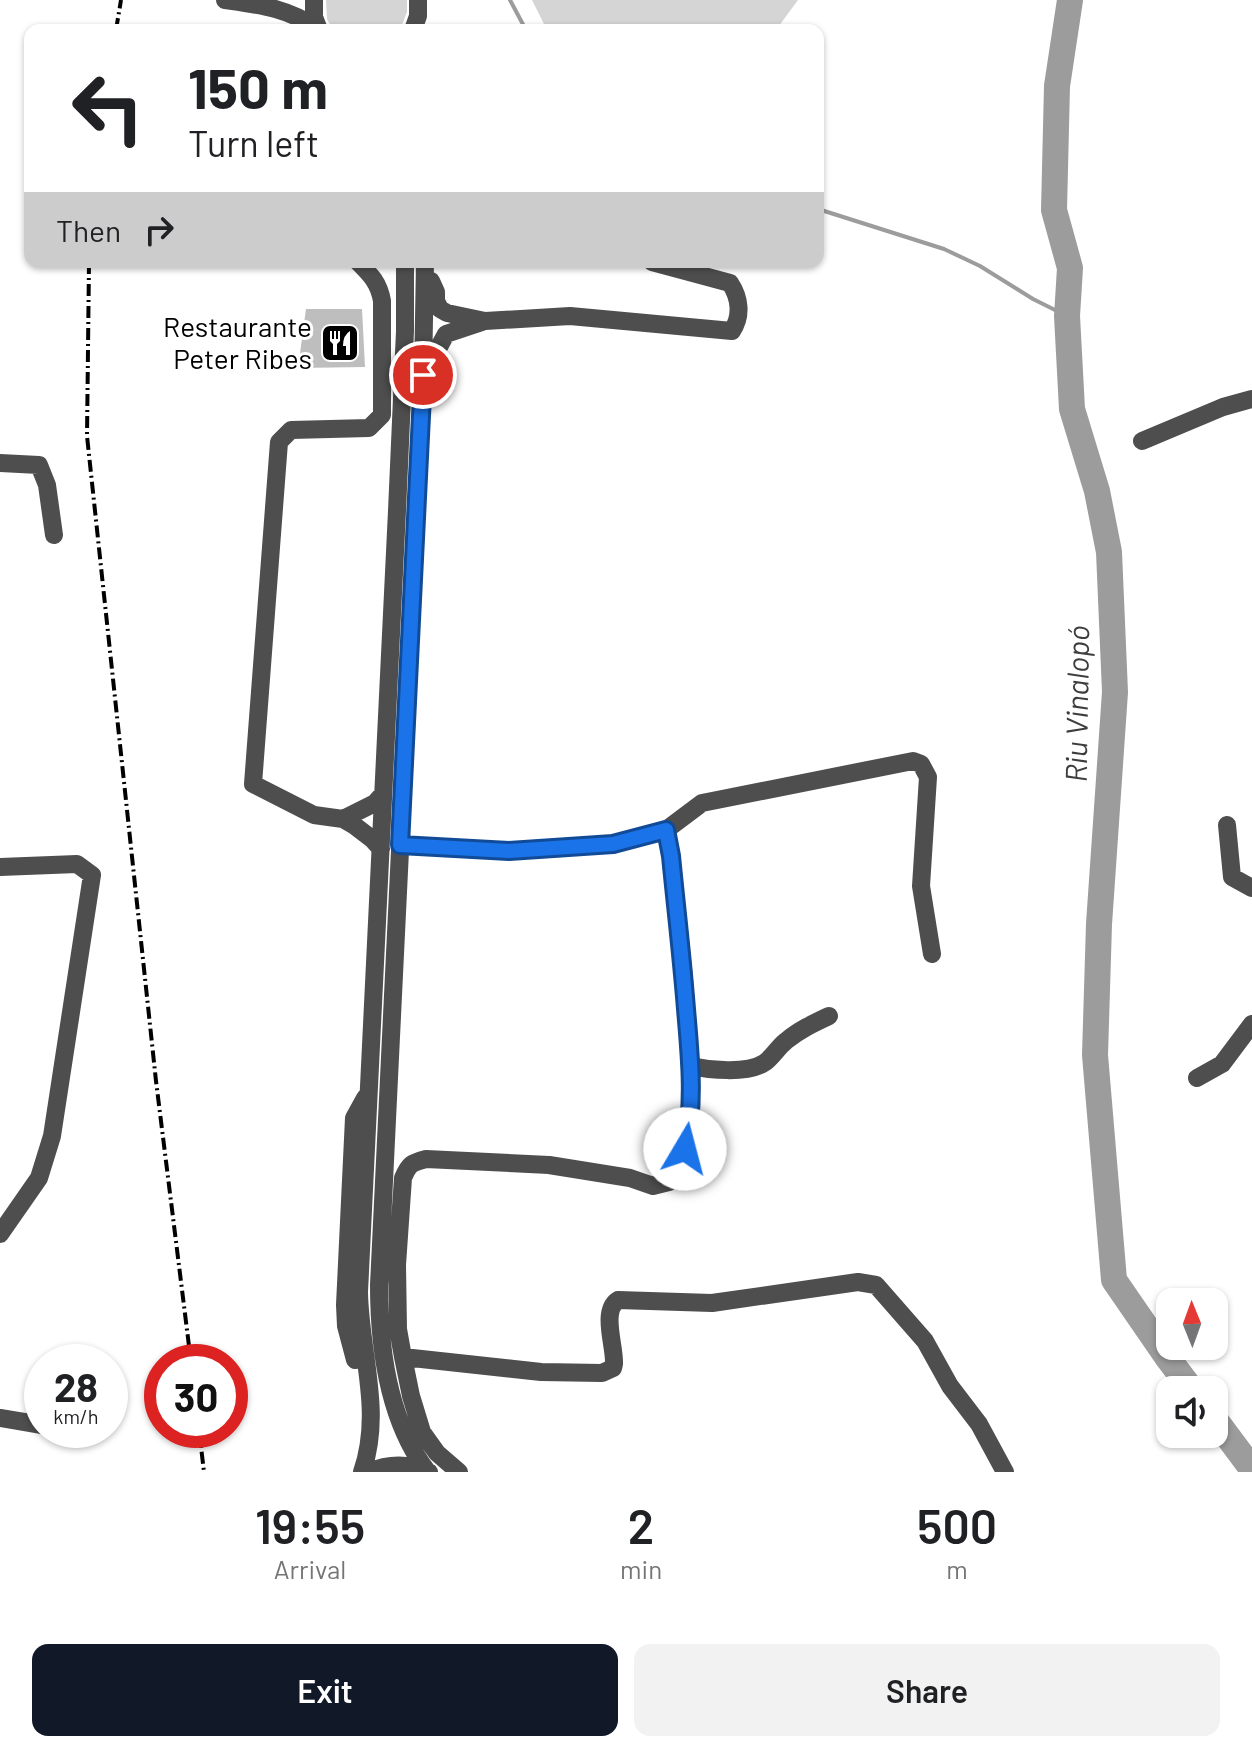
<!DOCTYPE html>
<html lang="en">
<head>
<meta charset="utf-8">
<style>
  :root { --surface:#fff; --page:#f2f2f2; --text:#202124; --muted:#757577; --accent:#111827 }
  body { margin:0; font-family:Barlow,sans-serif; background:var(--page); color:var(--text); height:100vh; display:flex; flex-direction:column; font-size:30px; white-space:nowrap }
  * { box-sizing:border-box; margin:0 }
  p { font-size:26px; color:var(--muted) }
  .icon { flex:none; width:44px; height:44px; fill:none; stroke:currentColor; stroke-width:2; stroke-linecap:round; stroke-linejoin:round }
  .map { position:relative; height:1472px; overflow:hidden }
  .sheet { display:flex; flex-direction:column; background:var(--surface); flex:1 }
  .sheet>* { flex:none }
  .guide { position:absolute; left:24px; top:24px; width:800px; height:244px; border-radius:16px; box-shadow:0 2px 6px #0004; background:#fff; color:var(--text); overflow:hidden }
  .needle { width:52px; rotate:359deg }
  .fabs { position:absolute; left:1156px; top:1288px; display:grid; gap:16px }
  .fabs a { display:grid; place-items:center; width:72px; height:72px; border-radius:16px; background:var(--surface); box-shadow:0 2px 6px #0004; font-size:40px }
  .speed { position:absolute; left:24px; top:1344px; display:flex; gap:16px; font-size:40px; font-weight:700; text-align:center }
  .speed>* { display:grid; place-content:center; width:104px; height:104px; border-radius:50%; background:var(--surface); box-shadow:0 2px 6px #0004; line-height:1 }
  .speed small { font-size:20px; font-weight:400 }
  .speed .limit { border:12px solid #d22; background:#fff; color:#111 }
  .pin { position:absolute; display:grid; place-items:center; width:68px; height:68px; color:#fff; margin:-34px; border:4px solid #fff; border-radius:50%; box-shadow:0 2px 8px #0007 }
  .me { position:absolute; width:88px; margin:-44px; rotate:8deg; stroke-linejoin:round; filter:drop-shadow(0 0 6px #0008) }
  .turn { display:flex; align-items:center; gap:28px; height:168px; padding:0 32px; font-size:36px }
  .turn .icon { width:104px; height:104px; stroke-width:2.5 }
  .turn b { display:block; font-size:56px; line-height:68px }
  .then { display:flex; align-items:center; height:76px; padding:0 32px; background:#0003; gap:16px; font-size:30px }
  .eta { display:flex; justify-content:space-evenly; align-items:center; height:136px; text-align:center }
  .eta b { font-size:48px; font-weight:600; line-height:56px }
  .button { display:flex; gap:16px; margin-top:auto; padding:16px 32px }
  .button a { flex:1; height:92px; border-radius:16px; background:var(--accent); color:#fff; font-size:32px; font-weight:600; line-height:92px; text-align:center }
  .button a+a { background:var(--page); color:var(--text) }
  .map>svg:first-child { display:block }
  .green { fill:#d5d5d5 }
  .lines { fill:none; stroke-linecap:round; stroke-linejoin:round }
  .stream { stroke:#9c9c9c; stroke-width:4 }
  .river { stroke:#9c9c9c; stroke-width:26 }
  .building { fill:#bebebe }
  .minor { stroke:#4e4e4e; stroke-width:18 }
  .rail { stroke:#000; stroke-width:4; stroke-dasharray:12 4 2 4; stroke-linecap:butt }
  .route-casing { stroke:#114b97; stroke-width:20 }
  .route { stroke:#1a73e8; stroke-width:14 }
  .labels { text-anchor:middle; stroke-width:6; stroke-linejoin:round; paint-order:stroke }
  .poi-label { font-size:28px; fill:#000; stroke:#fff; text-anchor:end }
  .water-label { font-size:30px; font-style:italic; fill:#3d3d3d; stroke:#fff }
</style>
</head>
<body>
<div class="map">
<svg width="1252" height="1472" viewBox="0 0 1252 1472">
  <rect width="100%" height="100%" fill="#fff"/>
  <!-- green -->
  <path class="green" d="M326 0H407V12L400 30H333L327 19Z
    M532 0H798L776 30H547Z"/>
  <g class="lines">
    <!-- stream -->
    <path class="stream" d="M510 0 526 30
      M818 209 944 249 980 266 1033 299 1067 316"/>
    <!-- river -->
    <path class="river" d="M1070 0 1057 86 1054 210 1070 268 1067 316 1072 409 1097 491 1109 552 1115 692 1099 924 1095 1055 1114 1280 1167 1357 1192 1390
      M1214 1418 1252 1469"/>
  </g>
  <!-- building -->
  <path class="building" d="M306 309H362L365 367 298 368Z"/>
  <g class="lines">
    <!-- minor -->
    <path class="minor" d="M225 0C260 5 288 8 318 29
      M314 0V17L319 30
      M413 30 418 16V0
      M358 262C371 275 379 283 382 301V415L369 428 291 430 279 442 253 784 314 815 343 819 355 826 372 839 381 849
      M425 262 423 375 379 1285C379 1348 388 1420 427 1471
      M431 281 436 292V301L440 309 447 313 485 321 570 316 732 331C742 316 740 298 730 283L652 262
      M425 373 446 334 482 322
      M1142 441 1223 407 1252 399
      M0 463 39 465 47 485 54 535
      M343 819 375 803 383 794
      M1227 825 1232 877 1252 888
      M400 845 509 851 613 844 666 830 702 803 913 761 921 764 928 777 921 886 932 954
      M0 867 77 864 92 875 52 1136 39 1178 0 1234
      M690 1066C709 1070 747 1074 764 1063 772 1058 778 1047 786 1041 799 1030 814 1023 829 1016
      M1197 1078 1222 1064 1252 1024
      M403 1357 541 1372 602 1373 613 1368 614 1364C615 1346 601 1311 618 1300L712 1303 858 1282 876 1285 925 1341 950 1386 979 1424 1005 1472
      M355 1360 346 1326 345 1305 354 1118 365 1098
      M0 1418 42 1425
      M362 1472C383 1411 360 1354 359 1292L397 511 405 331V262
      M369 1472C389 1463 408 1463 429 1472
      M459 1472 437 1453 422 1432 411 1396 403 1357 398 1329 397 1265 403 1178C409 1164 411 1163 426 1159L549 1165 630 1178 653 1186 669 1182 680 1168 689 1131 691 1090 690 1066 684 978 671 856 666 830"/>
    <!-- rail -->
    <path class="rail" d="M116 30 121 0
      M89 262 87 436 156 1081 191 1362
      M199 1430 204 1472"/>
  </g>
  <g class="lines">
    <!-- route casing -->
    <g class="route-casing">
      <path id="route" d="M423 375 400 845 509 851 613 844 666 830 671 856C676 907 682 958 686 1009 690 1056 695 1103 685 1149"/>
    </g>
    <!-- route -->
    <use href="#route" class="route"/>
  </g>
  <!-- icons -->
  <defs>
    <g id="restaurant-square" transform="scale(2)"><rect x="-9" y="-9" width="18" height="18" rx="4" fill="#000" stroke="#fff"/><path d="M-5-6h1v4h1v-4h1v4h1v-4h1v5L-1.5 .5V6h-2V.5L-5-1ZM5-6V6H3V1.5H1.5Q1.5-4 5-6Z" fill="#fff"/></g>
  </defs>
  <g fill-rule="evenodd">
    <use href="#restaurant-square" x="340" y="343"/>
  </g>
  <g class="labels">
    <!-- poi labels -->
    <g class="poi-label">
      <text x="312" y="337">Restaurante<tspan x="312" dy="32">Peter Ribes</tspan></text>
    </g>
    <!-- water labels -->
    <g class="water-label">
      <text transform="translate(1078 704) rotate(-89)" y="10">Riu Vinalopó</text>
    </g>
  </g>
</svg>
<div class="fabs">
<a><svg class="needle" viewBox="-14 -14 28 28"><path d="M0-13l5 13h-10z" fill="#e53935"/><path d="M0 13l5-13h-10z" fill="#757577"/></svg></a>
<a><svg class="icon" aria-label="sound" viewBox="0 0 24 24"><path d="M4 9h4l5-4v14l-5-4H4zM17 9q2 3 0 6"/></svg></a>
</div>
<div class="speed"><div>28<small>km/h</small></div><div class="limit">30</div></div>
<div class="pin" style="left:423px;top:375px;background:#d93025"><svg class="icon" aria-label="arrive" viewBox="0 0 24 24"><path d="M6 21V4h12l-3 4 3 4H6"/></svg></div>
<svg class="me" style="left:685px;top:1149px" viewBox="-20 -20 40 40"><circle r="19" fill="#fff"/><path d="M0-13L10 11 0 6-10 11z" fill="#1a73e8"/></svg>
<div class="guide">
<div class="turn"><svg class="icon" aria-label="left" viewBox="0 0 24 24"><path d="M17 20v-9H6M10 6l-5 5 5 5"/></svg><div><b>150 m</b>Turn left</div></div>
<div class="then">Then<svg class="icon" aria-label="right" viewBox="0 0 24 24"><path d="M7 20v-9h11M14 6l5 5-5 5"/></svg></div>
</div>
</div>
<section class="sheet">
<div class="eta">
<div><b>19:55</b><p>Arrival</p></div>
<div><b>2</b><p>min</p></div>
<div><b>500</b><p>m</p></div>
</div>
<div class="button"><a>Exit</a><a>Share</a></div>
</section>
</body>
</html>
